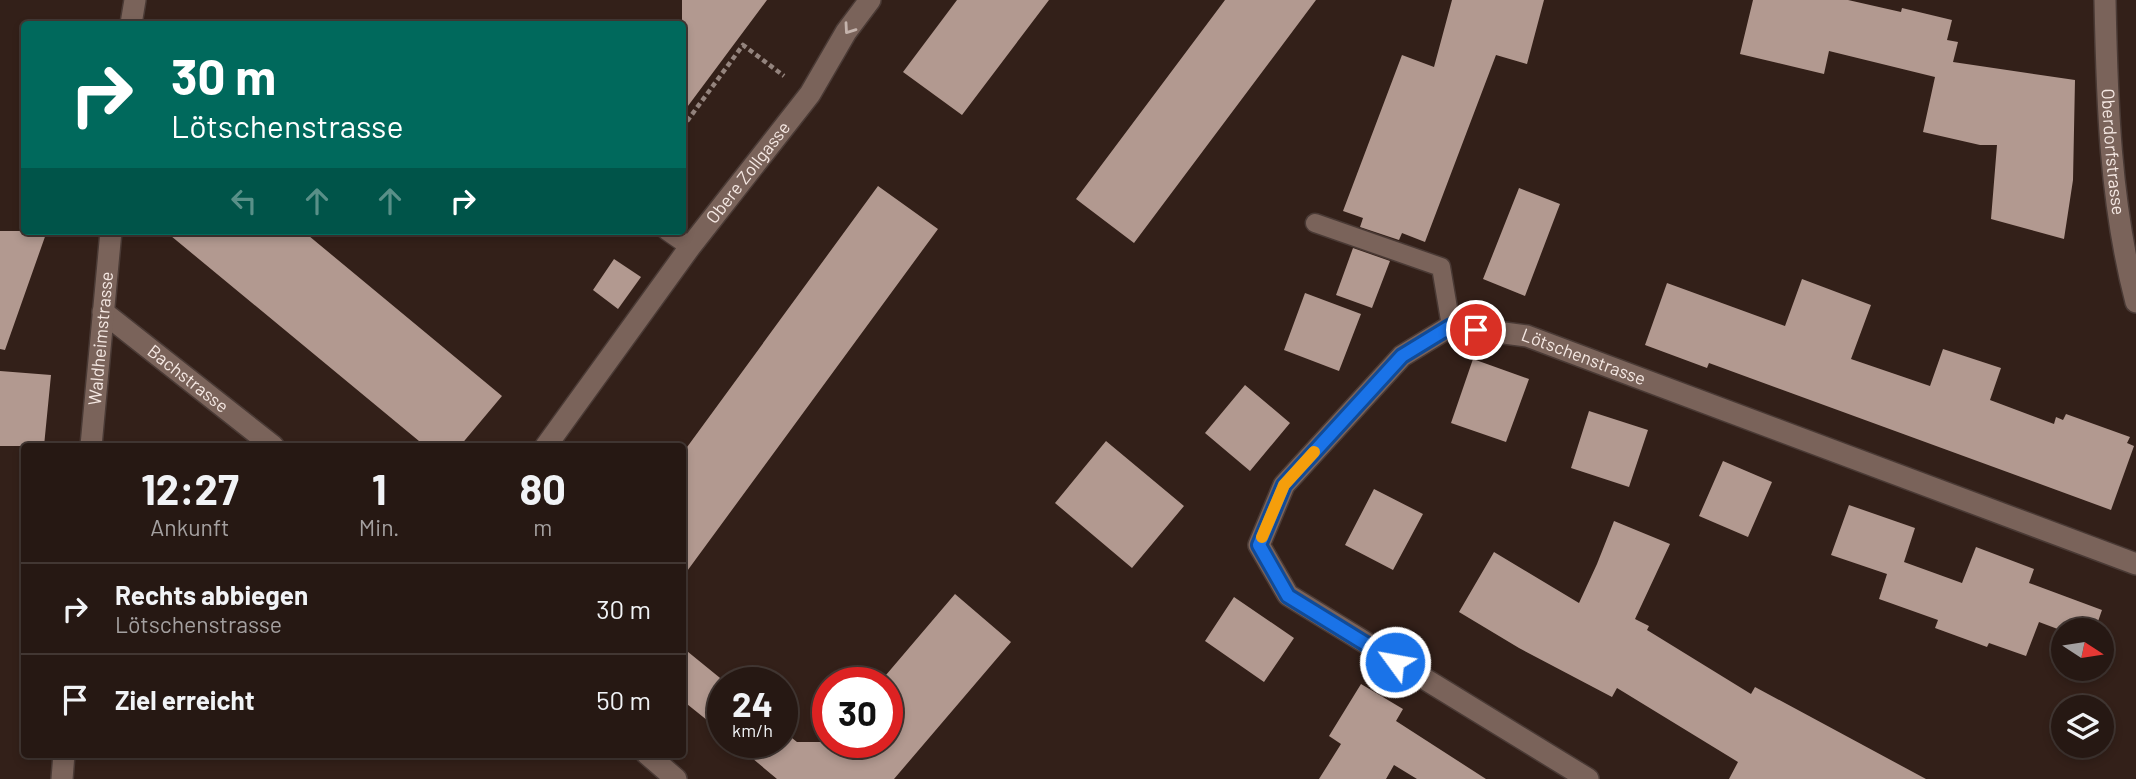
<!DOCTYPE html>
<html lang="de">
<head>
<meta charset="utf-8">
<style>
  :root { --surface:#261813; --page:#2e211c; --text:#f1f3f6; --muted:#a4a0a0; --line:#423733 }
  body { margin:0; font-family:Barlow,sans-serif; background:var(--page); color:var(--text); height:100vh; display:flex; flex-direction:column; font-size:26px; white-space:nowrap }
  * { box-sizing:border-box; margin:0 }
  p { font-size:23px; color:var(--muted) }
  .icon { flex:none; width:38px; height:38px; fill:none; stroke:currentColor; stroke-width:2; stroke-linecap:round; stroke-linejoin:round }
  .map { position:relative; flex:1; overflow:hidden }
  .drawer { position:absolute; left:21px; top:443px; width:665px; height:315px; display:flex; flex-direction:column; background:var(--surface); border-radius:7px; box-shadow:0 4px 10px #0003,0 0 0 2px var(--line) }
  .drawer>* { flex:none }
  .top-card { position:absolute; left:21px; top:21px; width:665px; height:214px; border-radius:7px; box-shadow:0 4px 10px #0003,0 0 0 2px var(--line); background:#00695c; color:#fff; overflow:hidden }
  .needle { width:46px; rotate:102deg }
  .buttons { position:absolute; left:2051px; top:618px; display:grid; gap:14px }
  .buttons a { display:grid; place-items:center; width:63px; height:63px; border-radius:50%; background:var(--surface); box-shadow:0 4px 10px #0003,0 0 0 2px var(--line); font-size:35px }
  .speed { position:absolute; left:707px; top:667px; display:flex; gap:14px; font-size:35px; font-weight:700; text-align:center }
  .speed>* { display:grid; place-content:center; width:91px; height:91px; border-radius:50%; background:var(--surface); box-shadow:0 4px 10px #0003,0 0 0 2px var(--line); line-height:1 }
  .speed small { font-size:18px; font-weight:400 }
  .speed .limit { border:10px solid #d22; background:#fff; color:#111 }
  .pin { position:absolute; display:grid; place-items:center; width:60px; height:60px; color:#fff; margin:-30px; border:4px solid #fff; border-radius:50%; box-shadow:0 2px 7px #0007 }
  .me { position:absolute; width:77px; margin:-38px; rotate:302deg; stroke-linejoin:round; filter:drop-shadow(0 0 5px #0008) }
  .turn { display:flex; align-items:center; gap:24px; height:147px; padding:0 35px; font-size:32px }
  .turn .icon { width:91px; height:91px; stroke-width:2.5 }
  .turn b { display:block; font-size:49px; line-height:60px }
  .lanes { display:flex; align-items:center; height:66px; padding:0 35px; background:#0003; justify-content:center; gap:35px; direction:ltr }
  .lanes .off { opacity:.35 }
  .eta { display:flex; justify-content:space-evenly; align-items:center; height:119px; text-align:center }
  .eta b { font-size:42px; font-weight:700; line-height:49px }
  ul { padding:0; list-style:none }
  li { display:flex; align-items:center; gap:21px; height:91px; padding:0 35px; border-top:2px solid var(--line) }
  li div { flex:1 }
  li b { display:block; font-size:26px }
  li em { font-style:normal }
  .map>svg:first-child { display:block }
  .building { fill:#b29990 }
  .lines { fill:none; stroke-linecap:round; stroke-linejoin:round }
  .service-casing { stroke:#4a3a35; stroke-width:21 }
  .minor-casing { stroke:#4a3a35; stroke-width:24 }
  .tertiary-casing { stroke:#4a3a35; stroke-width:24 }
  .path { stroke:#94847e; stroke-width:4.5; stroke-dasharray:5 3.5; stroke-linecap:butt }
  .service { stroke:#7a635a; stroke-width:18 }
  .minor { stroke:#7a635a; stroke-width:21 }
  .tertiary { stroke:#7a635a; stroke-width:21 }
  .oneway { stroke:#c4b3ac }
  .route-casing { stroke:#114b97; stroke-width:18 }
  .route { stroke:#1a73e8; stroke-width:12 }
  .slow { stroke:#f59e0b; stroke-width:12 }
  .labels { text-anchor:middle; stroke-width:7; stroke-linejoin:round; paint-order:stroke }
  .street-label { font-size:18px; fill:#f5e8e3; stroke:#140c09 }
</style>
</head>
<body>
<div class="map">
<svg width="2136" height="779" viewBox="0 0 2136 779">
  <rect width="100%" height="100%" fill="#332019"/>
  <!-- building -->
  <path class="building" d="M682 0H767L682 114Z
    M957 0H1049L962 115 903 72Z
    M1225 0H1316L1134 243 1076 199Z
    M1452 0H1544L1527 64 1496 55 1425 242 1402 233 1399 240 1360 227 1363 218 1343 211 1402 55 1434 67Z
    M1753 0H1848L1901 12 1902 8 1952 20 1947 40 1958 42 1953 62 2075 80 2073 180 2064 239 1991 219 1997 145H1980L1923 132 1935 77 1829 51 1824 74 1740 54Z
    M878 186 938 229 682 578V454Z
    M1519 188 1560 204 1525 296 1483 279Z
    M0 231H47L5 350 0 349Z
    M165 231H303L502 396 460 446H425Z
    M1353 248 1390 261 1372 308 1336 295Z
    M614 259 641 277 618 309 593 290Z
    M1802 279 1871 305 1851 359 1930 386 1943 349 2001 368 1990 400 2054 424 2056 417 2063 420 2066 414 2130 437 2127 443 2134 446 2111 510 1709 363 1707 368 1645 345 1667 283 1785 326Z
    M1305 293 1361 314 1339 371 1284 350Z
    M1473 359 1529 379 1506 442 1451 423Z
    M0 371 51 375 44 446H0Z
    M1245 385 1290 423 1250 471 1205 433Z
    M1589 411 1648 430 1629 487 1571 468Z
    M1106 441 1184 506 1132 568 1055 503Z
    M1723 461 1772 482 1748 537 1699 516Z
    M1374 489 1423 514 1393 570 1345 545Z
    M1849 505 1915 528 1904 562 1962 583 1976 547 2034 569 2029 583 2102 610 2095 630 2063 631 2039 622 2026 656 1989 643 1987 647 1935 628 1938 620 1879 599 1887 574 1831 555Z
    M1614 521 1670 544 1635 619 1649 626 1647 630 1751 694 1755 687 1926 779H1729L1738 762 1617 688 1612 697 1519 648 1459 612 1494 552 1579 603 1597 564Z
    M955 594 1011 642 894 779H777L733 742H782V730L797 742H887V682H880Z
    M1234 597 1294 638 1264 682 1205 641Z
    M682 647 725 682H723V733L682 700Z
    M1361 684 1403 709 1396 721 1486 779H1417L1394 765 1386 779H1319L1341 744 1329 736Z"/>
  <g class="lines">
    <!-- service casing -->
    <g class="service-casing">
      <path id="service" d="M1315 223 1441 267 1451 326
        M667 231 690 247"/>
    </g>
    <!-- minor casing -->
    <g class="minor-casing">
      <g id="minor">
        <path id="s1" d="M2105 0C2107 102 2110 203 2136 302"/>
        <path id="s2" d="M103 312 273 446"/>
        <path id="s3" d="M546 446 690 247 810 94 846 32 870 0"/>
        <path d="M647 754 676 779"/>
        <path id="s4" d="M1588 779 1288 595 1259 545 1284 485 1402 356 1451 326 1527 336 2136 564"/>
      </g>
    </g>
    <!-- tertiary casing -->
    <g class="tertiary-casing">
      <g id="tertiary">
        <path d="M131 24 135 0"/>
        <path id="s5" d="M91 446 111 231"/>
        <path d="M62 779 64 754"/>
      </g>
    </g>
    <!-- path -->
    <path class="path" d="M682 128 743 45 784 76"/>
    <!-- service -->
    <use href="#service" class="service"/>
    <!-- minor -->
    <use href="#minor" class="minor"/>
    <!-- tertiary -->
    <use href="#tertiary" class="tertiary"/>
  </g>
  <!-- one-way arrows -->
  <defs><path id="oneway-chevron" d="M-2-3.5L2.5 0L-2 3.5" fill="none" stroke-width="1.6" stroke-linecap="round" stroke-linejoin="round" transform="scale(1.75)"/></defs>
  <use class="oneway" href="#oneway-chevron" transform="translate(849 29) rotate(125)"/>
  <g class="lines">
    <!-- route casing -->
    <g class="route-casing">
      <path id="route" d="M1395 662 1288 596 1259 545 1284 485 1402 356 1451 326 1476 330"/>
    </g>
    <!-- route -->
    <use href="#route" class="route"/>
    <!-- slow -->
    <path class="slow" d="M1262 537 1284 485 1314 452"/>
  </g>
  <g class="labels">
    <!-- street labels -->
    <g class="street-label">
      <text dy="6" stroke="none"><textPath href="#s1" startOffset="152">Oberdorfstrasse</textPath></text>
      <text dy="6" stroke="none"><textPath href="#s3" startOffset="340">Obere Zollgasse</textPath></text>
      <text dy="6" stroke="none"><textPath href="#s5" startOffset="108">Waldheimstrasse</textPath></text>
      <text dy="6" stroke="none"><textPath href="#s4" startOffset="844">Lötschenstrasse</textPath></text>
      <text dy="6" stroke="none"><textPath href="#s2" startOffset="108">Bachstrasse</textPath></text>
    </g>
  </g>
</svg>
<div class="buttons">
<a><svg class="needle" viewBox="-14 -14 28 28"><path d="M0-13l5 13h-10z" fill="#e53935"/><path d="M0 13l5-13h-10z" fill="#a4a0a0"/></svg></a>
<a><svg class="icon" aria-label="layers" viewBox="0 0 24 24"><path d="M12 4l9 5-9 5-9-5zM3 14l9 5 9-5"/></svg></a>
</div>
<div class="speed"><div>24<small>km/h</small></div><div class="limit">30</div></div>
<div class="pin" style="left:1476px;top:330px;background:#d93025"><svg class="icon" aria-label="arrive" viewBox="0 0 24 24"><path d="M6 21V4h12l-3 4 3 4H6"/></svg></div>
<svg class="me" style="left:1395px;top:662px" viewBox="-20 -20 40 40"><circle r="17" fill="#1a73e8" stroke="#fff" stroke-width="3"/><path d="M0-11L8 9 0 5-8 9z" fill="#fff"/></svg>
<div class="top-card">
<div class="turn"><svg class="icon" aria-label="right" viewBox="0 0 24 24"><path d="M7 20v-9h11M14 6l5 5-5 5"/></svg><div><b>30 m</b>Lötschenstrasse</div></div>
<div class="lanes"><svg class="icon off" aria-label="left" viewBox="0 0 24 24"><path d="M17 20v-9H6M10 6l-5 5 5 5"/></svg><svg class="icon off" aria-label="ahead" viewBox="0 0 24 24"><path d="M12 20V5M6 11l6-6 6 6"/></svg><svg class="icon off" aria-label="ahead" viewBox="0 0 24 24"><path d="M12 20V5M6 11l6-6 6 6"/></svg><svg class="icon" aria-label="right" viewBox="0 0 24 24"><path d="M7 20v-9h11M14 6l5 5-5 5"/></svg></div>
</div>
<section class="drawer">
<div class="eta">
<div><b>12:27</b><p>Ankunft</p></div>
<div><b>1</b><p>Min.</p></div>
<div><b>80</b><p>m</p></div>
</div>
<ul>
<li><svg class="icon" aria-label="right" viewBox="0 0 24 24"><path d="M7 20v-9h11M14 6l5 5-5 5"/></svg><div><b>Rechts abbiegen</b><p>Lötschenstrasse</p></div><em>30 m</em></li>
<li><svg class="icon" aria-label="arrive" viewBox="0 0 24 24"><path d="M6 21V4h12l-3 4 3 4H6"/></svg><div><b>Ziel erreicht</b></div><em>50 m</em></li>
</ul>
</section>
</div>
</body>
</html>
